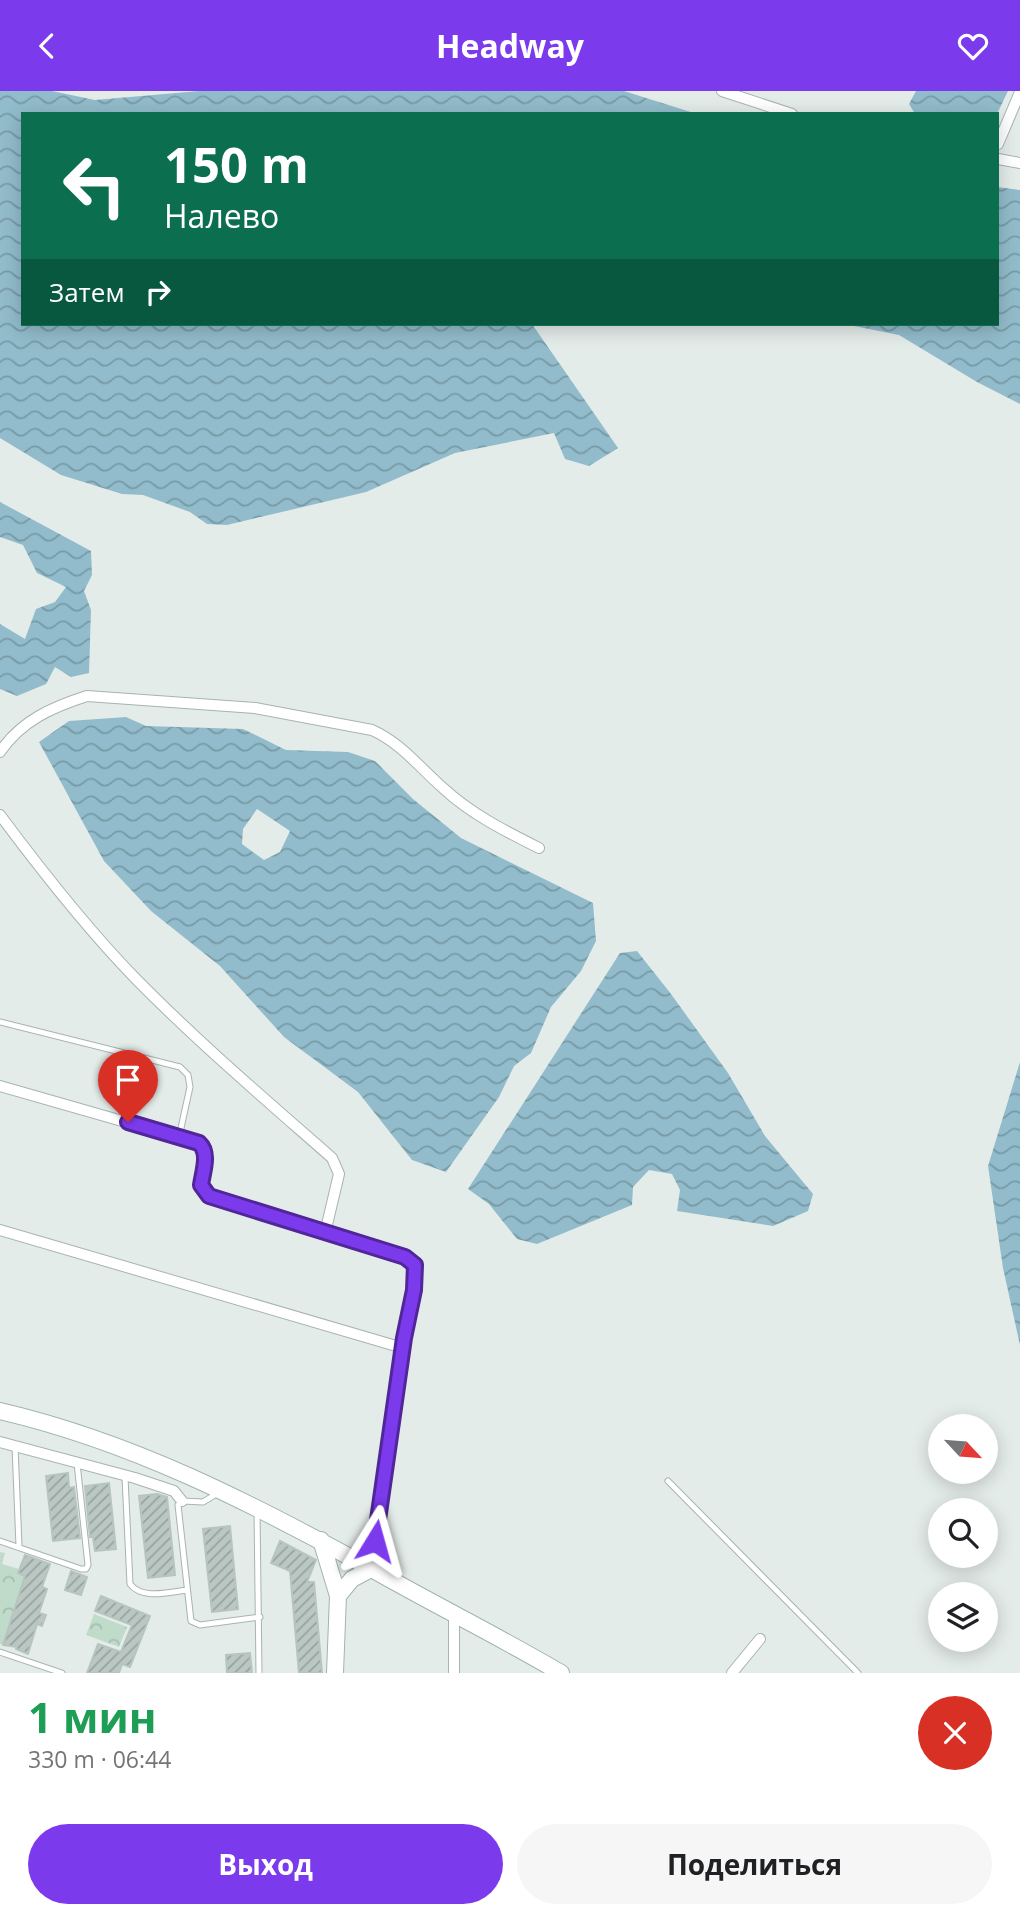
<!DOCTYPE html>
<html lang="ru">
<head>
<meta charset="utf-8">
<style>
  :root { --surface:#fff; --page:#f6f6f6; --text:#202124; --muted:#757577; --accent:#7c3aed }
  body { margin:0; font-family:"Open Sans",sans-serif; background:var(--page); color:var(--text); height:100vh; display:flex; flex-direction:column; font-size:26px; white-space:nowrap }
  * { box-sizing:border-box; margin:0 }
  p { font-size:23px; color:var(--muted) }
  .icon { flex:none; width:38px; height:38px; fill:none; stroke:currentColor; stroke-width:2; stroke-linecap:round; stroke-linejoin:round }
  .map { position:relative; height:1582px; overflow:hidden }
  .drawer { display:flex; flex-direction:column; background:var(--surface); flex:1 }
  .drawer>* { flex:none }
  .top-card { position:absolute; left:21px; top:21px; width:978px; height:214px; border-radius:0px; box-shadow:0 4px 18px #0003; background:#0b6e4f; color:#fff; overflow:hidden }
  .needle { width:46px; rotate:116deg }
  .buttons { position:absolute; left:928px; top:1323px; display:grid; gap:14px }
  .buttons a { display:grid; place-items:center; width:70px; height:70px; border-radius:50%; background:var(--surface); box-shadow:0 4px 18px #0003; font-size:35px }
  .pin { position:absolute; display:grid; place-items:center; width:60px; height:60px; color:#fff; margin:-72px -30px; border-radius:50% 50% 50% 0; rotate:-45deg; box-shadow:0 0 7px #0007 }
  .pin .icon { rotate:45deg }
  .me { position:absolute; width:77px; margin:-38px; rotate:8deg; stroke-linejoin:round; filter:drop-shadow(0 0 5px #0008) }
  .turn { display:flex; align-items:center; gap:24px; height:147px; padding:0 28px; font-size:32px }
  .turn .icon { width:91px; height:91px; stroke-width:2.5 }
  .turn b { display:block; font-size:49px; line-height:60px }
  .then { display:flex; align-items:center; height:66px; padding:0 28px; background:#0003; gap:14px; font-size:26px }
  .round { display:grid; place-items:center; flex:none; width:74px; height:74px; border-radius:37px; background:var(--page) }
  .summary { display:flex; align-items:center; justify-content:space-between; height:119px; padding:0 28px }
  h1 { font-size:42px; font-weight:700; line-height:52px; color:#1e9e55 }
  .cta { display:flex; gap:14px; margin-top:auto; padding:14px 28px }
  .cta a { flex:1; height:80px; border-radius:42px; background:var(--accent); color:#fff; font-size:28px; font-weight:700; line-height:80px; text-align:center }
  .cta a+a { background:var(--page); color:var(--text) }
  header { display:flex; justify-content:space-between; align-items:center; height:91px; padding:0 28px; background:var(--accent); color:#fff; font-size:32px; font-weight:700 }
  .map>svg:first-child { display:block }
  .forest { fill:url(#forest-crowns) }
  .water { fill:url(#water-waves); fill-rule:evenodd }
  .building { fill:url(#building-hatch); stroke:#b7c5c1; stroke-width:2 }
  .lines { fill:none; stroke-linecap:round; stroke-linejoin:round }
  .service-casing { stroke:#a7b4b1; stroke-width:7 }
  .minor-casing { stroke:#a7b4b1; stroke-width:12 }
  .secondary-casing { stroke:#a1b4af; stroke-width:18 }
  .service { stroke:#fff; stroke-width:5 }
  .minor { stroke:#fff; stroke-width:10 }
  .secondary { stroke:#fff; stroke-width:16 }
  .route-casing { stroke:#51269a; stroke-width:18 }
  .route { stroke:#7c3aed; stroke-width:12 }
</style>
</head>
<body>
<header><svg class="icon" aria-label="back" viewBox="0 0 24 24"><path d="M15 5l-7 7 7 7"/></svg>Headway<svg class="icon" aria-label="heart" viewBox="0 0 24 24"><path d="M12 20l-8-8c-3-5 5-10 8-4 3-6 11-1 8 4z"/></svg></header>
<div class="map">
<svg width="1020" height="1582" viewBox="0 0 1020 1582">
  <defs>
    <pattern id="forest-crowns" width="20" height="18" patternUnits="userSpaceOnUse" patternTransform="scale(1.75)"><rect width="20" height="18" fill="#c0dbca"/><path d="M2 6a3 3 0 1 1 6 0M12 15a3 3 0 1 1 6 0" fill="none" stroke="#a5bdae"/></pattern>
    <pattern id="water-waves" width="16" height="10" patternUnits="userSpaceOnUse" patternTransform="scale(1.75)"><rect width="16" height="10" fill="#92bccb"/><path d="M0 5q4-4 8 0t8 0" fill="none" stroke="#779aa6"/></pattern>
    <pattern id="building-hatch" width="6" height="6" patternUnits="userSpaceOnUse" patternTransform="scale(1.75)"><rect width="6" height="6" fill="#bac7c3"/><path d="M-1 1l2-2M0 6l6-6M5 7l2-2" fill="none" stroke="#97a39f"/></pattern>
  </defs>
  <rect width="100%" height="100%" fill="#e4ecea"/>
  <!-- forest -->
  <path class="forest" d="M0 1461 5 1462 2 1473 29 1481 8 1555 0 1553Z
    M94 1523 127 1536 119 1556 86 1544Z"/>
  <!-- water -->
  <path class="water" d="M0 0H52L95 9 199 0H624L697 23H23V233H532L618 357 589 375 565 368 554 342 455 362 366 401 227 434 207 433 190 421 143 404 122 403 61 384 0 347Z
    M916 0H1008L997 23H915L909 13Z
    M998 96 1020 99V313L977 291 899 244 844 233H998Z
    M0 411 91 460 92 484 84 500 91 519 89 582 71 586 55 576 46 593 17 605 0 598V533L25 548 36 518 55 511 66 496 37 482 23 454 0 446Z
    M126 626 146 635 243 638 286 659 348 661 375 670 413 708 461 747 593 812 596 850 581 880 551 916 531 962 514 975 499 1006 446 1081 412 1069 358 1001 284 946 220 875 151 820 104 770 39 651 69 630ZM257 718 290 740 280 761 264 769 242 753 243 738Z
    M637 860 671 903 728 982 765 1045 813 1103 808 1120 773 1135 677 1120 680 1099 672 1083 649 1079 633 1096 632 1114 537 1153 517 1148 489 1113 468 1098 620 862Z
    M1020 971V1254L1003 1177 988 1075Z"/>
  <!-- building -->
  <path class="building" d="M68 1382 69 1397 74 1396 80 1447 53 1450 46 1385Z
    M109 1392 116 1458 95 1460 93 1446H90L85 1395Z
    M157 1403 167 1406 175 1484 148 1487 139 1405Z
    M230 1435 238 1518 212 1521 203 1438Z
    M280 1450 316 1469 307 1491H314L322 1582H299L290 1480 271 1472Z
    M25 1464 50 1473 42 1496 47 1498 39 1522 46 1524 42 1535 37 1533 28 1563 16 1558 17 1556 3 1554 25 1485 18 1482Z
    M71 1480 87 1486 81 1504 65 1499Z
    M101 1505 150 1525 130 1576 122 1573 119 1582H87L98 1553 121 1561 132 1534 95 1520Z
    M250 1562 252 1582H227L226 1564Z"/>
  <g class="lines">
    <!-- service casing -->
    <g class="service-casing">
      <path id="service" d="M0 931 180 976 188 984 190 996 179 1046
        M15 1355 19 1455
        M125 1386 130 1493C142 1509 169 1501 187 1499
        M668 1390 858 1582
        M218 1402 203 1411 182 1410 178 1414 191 1530 200 1534 260 1526
        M257 1420 259 1582
        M0 1450 81 1478H86L88 1474 77 1372
        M0 1561 62 1582"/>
    </g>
    <!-- minor casing -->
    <g class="minor-casing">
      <path id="minor" d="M722 0 792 23
        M998 53 1020 1
        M998 68 1020 72
        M0 661C21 630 52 616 87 605L255 617 372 639C401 652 419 676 443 697 471 723 505 740 539 757
        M0 724C41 779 88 839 136 888 198 951 266 1009 332 1067L339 1083 325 1142
        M0 995 199 1052 206 1060C204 1075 196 1094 209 1105L405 1166 415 1174 414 1199 404 1247 371 1478
        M0 1139 403 1257
        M0 1351 135 1387 174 1400 182 1410
        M454 1522V1582
        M732 1582 760 1548"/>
    </g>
    <!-- secondary casing -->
    <g class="secondary-casing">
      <path id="secondary" d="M0 1320C133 1351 251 1412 370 1477 433 1513 498 1545 561 1582
        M321 1449 338 1505 335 1582
        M338 1505 352 1488 371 1478"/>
    </g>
    <!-- service -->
    <use href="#service" class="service"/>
    <!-- minor -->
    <use href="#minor" class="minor"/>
    <!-- secondary -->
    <use href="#secondary" class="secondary"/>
  </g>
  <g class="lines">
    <!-- route casing -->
    <g class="route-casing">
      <path id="route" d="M128 1031 199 1052C210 1062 203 1080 201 1094L209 1105 405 1166 415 1174 414 1199 404 1247 375 1450"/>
    </g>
    <!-- route -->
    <use href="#route" class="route"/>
  </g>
</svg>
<div class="buttons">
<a><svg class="needle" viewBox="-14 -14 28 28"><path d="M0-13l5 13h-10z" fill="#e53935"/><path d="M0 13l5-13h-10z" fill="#757577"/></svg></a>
<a><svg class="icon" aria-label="search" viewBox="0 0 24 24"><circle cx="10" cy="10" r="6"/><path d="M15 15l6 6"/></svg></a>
<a><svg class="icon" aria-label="layers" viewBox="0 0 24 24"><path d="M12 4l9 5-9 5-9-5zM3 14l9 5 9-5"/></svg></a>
</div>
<div class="pin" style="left:128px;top:1031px;background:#d93025"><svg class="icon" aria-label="arrive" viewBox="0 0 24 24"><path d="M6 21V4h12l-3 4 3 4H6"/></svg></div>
<svg class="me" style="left:375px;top:1450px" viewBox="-20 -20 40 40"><path d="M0-17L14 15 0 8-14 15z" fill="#7c3aed" stroke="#fff" stroke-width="4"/></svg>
<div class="top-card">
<div class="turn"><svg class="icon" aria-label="left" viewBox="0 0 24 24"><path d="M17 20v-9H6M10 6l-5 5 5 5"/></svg><div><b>150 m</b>Налево</div></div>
<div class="then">Затем<svg class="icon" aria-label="right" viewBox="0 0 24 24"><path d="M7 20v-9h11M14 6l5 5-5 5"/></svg></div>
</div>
</div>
<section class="drawer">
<div class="summary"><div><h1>1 мин</h1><p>330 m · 06:44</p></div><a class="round" style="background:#d93025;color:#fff"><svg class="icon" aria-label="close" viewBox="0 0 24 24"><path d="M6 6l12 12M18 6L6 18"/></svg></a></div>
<div class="cta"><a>Выход</a><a>Поделиться</a></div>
</section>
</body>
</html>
